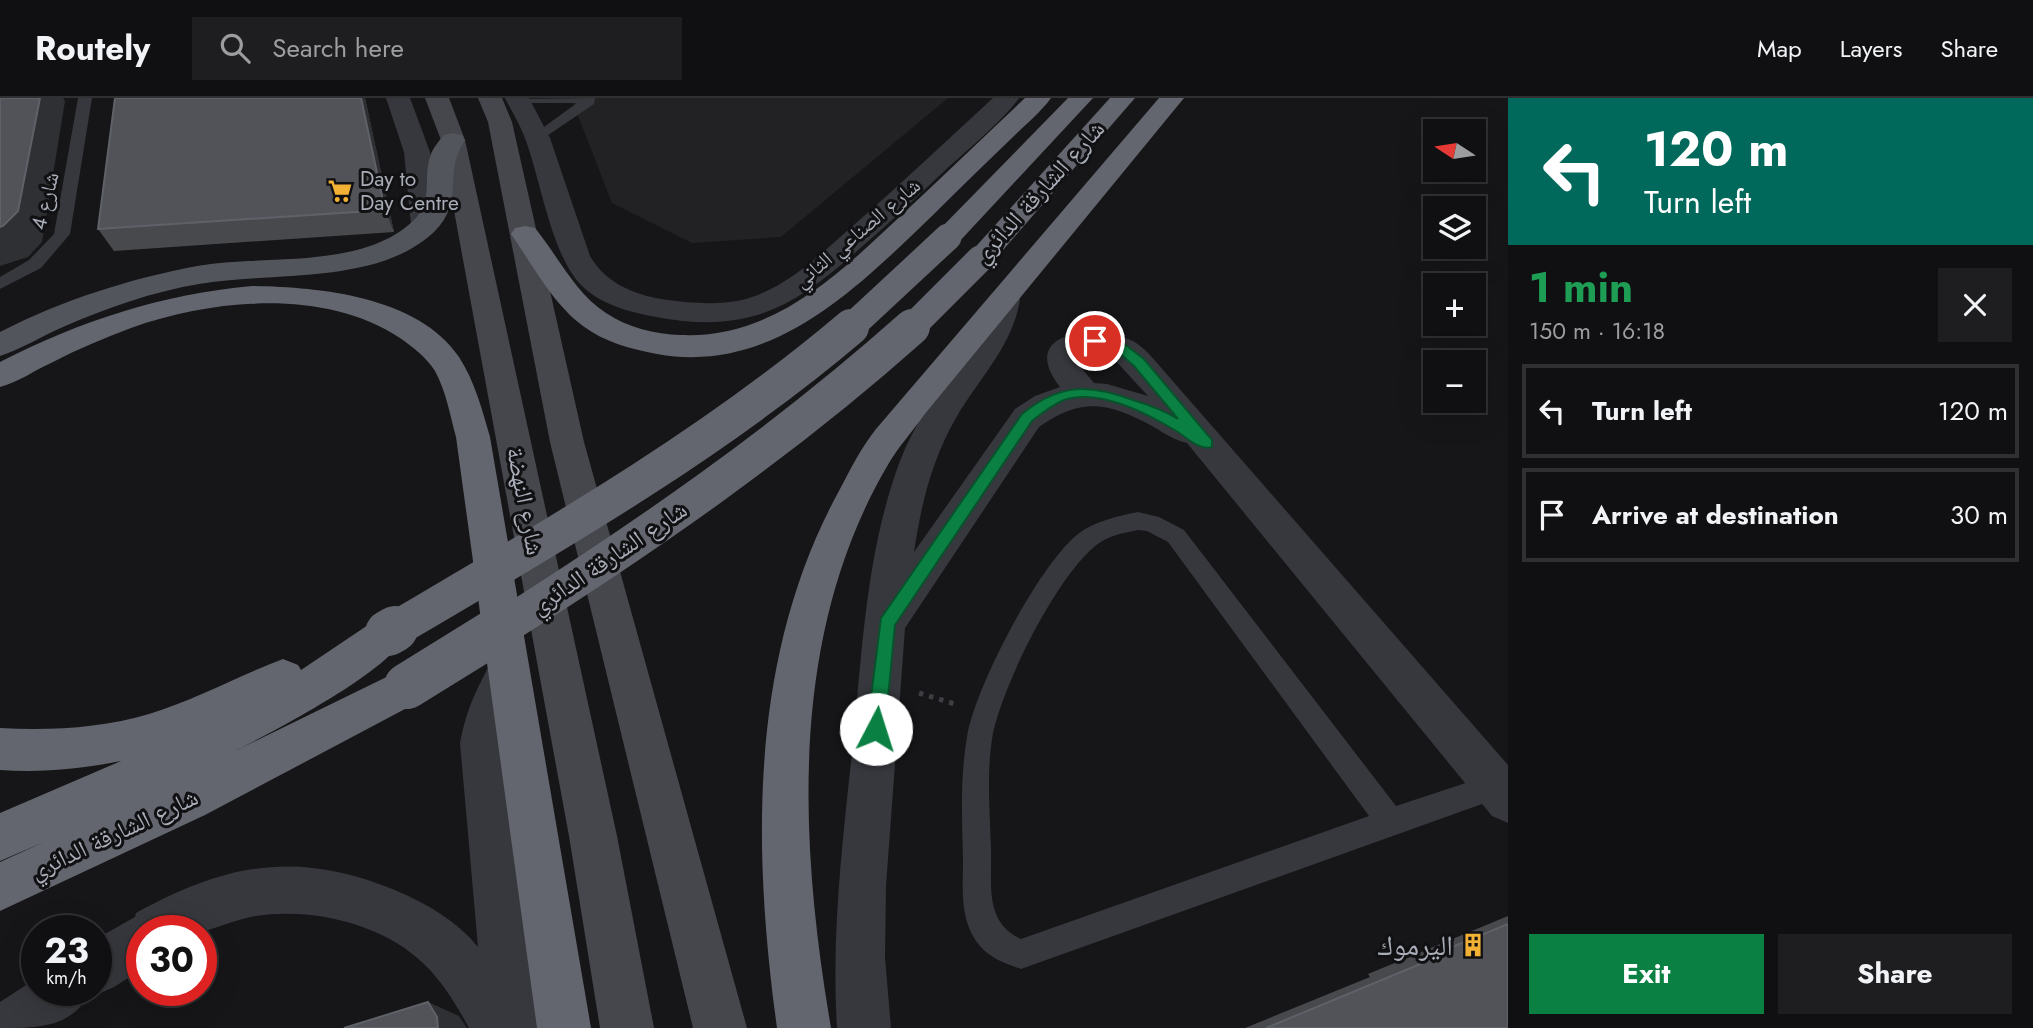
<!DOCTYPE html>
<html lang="en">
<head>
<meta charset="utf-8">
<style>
  :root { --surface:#101012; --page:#1e1e20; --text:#f1f3f6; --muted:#9c9d9f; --line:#303032; --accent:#0b8043 }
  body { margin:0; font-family:Jost,"Noto Naskh Arabic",sans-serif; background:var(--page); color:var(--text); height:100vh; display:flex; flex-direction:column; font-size:26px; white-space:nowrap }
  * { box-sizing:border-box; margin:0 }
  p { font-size:23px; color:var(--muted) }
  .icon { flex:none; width:38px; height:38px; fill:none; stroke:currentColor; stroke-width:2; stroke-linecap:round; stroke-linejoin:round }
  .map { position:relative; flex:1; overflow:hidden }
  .sheet { display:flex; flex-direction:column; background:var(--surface); width:525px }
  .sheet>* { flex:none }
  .top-card { background:#00695c; color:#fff; overflow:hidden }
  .needle { width:46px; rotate:282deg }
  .controls { position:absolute; left:1423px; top:21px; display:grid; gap:14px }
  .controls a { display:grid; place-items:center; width:63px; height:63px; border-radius:0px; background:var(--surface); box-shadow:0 7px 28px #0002,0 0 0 2px var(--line); font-size:35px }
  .speed { position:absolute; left:21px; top:817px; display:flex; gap:14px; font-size:35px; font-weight:700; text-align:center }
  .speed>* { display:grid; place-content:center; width:91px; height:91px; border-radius:50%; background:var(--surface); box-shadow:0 7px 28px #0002,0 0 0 2px var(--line); line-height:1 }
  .speed small { font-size:18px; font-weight:400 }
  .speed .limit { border:10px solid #d22; background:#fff; color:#111 }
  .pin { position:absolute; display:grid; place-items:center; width:60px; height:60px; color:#fff; margin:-30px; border:4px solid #fff; border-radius:50%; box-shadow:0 2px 7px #0007 }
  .me { position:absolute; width:77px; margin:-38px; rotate:5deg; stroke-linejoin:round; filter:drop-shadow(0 0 5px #0008) }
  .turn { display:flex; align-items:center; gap:24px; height:147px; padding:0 21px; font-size:32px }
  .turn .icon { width:91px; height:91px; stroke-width:2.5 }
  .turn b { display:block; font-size:49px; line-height:60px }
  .round { display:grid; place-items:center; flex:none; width:74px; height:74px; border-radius:0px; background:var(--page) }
  .head { display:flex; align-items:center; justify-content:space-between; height:119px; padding:0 21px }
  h1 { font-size:42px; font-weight:700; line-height:52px; color:#1e9e55 }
  .primary-button { display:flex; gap:14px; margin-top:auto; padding:14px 21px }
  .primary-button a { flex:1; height:80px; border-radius:0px; background:var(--accent); color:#fff; font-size:28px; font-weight:700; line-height:80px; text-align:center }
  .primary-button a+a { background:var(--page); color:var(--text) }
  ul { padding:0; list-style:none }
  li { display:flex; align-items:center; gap:21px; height:94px; margin:0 14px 10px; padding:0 7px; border:4px solid var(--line); border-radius:0px }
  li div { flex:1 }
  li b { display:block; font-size:26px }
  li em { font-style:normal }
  header { display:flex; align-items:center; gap:42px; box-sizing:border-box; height:98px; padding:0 35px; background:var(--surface); border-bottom:2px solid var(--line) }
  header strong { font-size:33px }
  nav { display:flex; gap:38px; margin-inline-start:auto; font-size:24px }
  .search { width:490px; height:63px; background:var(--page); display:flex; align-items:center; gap:18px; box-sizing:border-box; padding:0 24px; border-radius:0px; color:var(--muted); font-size:26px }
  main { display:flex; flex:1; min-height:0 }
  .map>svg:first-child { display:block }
  .built { fill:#222225 }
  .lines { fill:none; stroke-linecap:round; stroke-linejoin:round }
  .path { stroke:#3d3f44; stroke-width:5; stroke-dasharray:4.5 6; stroke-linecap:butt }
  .service { fill:#37383d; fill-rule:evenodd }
  .minor { fill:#37383d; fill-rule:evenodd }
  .tertiary { fill:#37383d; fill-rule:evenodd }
  .secondary { fill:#45474d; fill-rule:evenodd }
  .primary { fill:#53555c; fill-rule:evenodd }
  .motorway { fill:#63666e; fill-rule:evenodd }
  .motorway-bridge-far2 { stroke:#63666e; stroke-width:27 }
  .motorway-bridge-far1 { stroke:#63666e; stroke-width:36 }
  .motorway-bridge { stroke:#63666e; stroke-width:46 }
  .wall { fill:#47494d }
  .shaded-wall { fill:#2f3033 }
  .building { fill:#525359; stroke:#5f6168; stroke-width:2 }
  .route { fill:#0b8043; stroke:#07532c; stroke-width:2 }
  .labels { text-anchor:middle; stroke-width:6; stroke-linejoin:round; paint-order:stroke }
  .far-poi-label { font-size:21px; fill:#a8adb8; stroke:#111113; text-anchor:start }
  .far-street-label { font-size:21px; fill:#a8adb8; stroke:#111113 }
  .street-label { font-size:24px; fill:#a8adb8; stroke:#111113 }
  .near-poi-label { font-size:28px; fill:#a8adb8; stroke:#111113; text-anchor:end }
</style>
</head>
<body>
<header>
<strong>Routely</strong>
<div class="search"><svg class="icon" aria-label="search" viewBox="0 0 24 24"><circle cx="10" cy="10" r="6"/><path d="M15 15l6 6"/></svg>Search here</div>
<nav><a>Map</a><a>Layers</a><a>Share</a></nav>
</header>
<main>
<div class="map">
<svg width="1508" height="930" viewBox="0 0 1508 930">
  <rect width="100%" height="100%" fill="#161618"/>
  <!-- built -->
  <path class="built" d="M571 0H948L781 139 692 145 612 105Z"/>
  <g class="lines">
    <!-- path -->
    <path class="path" d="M919 595 958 607"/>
    <!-- service -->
    <path class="service" d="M78 0H92L70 136 41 170 0 191V179L29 162 54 136Z
      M595 0 594 6 538 44 533 43 531 40 533 37 577 5H517L510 1Z
      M1138 414 1159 419 1184 432 1396 708 1496 675 1506 679 1508 684 1506 697 1496 701 1021 871C1006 866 990 860 980 848 959 823 963 791 963 761 962 721 960 679 967 639 975 589 1039 467 1078 436 1094 423 1119 418 1138 414ZM1138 432 1147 433 1168 444 1369 718 1021 841C984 824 992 786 991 752 990 714 986 673 993 635 1004 585 1055 482 1094 449 1106 438 1123 435 1138 432Z"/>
    <!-- minor -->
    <path class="minor" d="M505 0H529L550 40 590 158C605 184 632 196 661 201 688 205 719 208 746 201 788 189 823 154 855 126 902 85 947 42 993 0H1019C1002 24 962 56 939 78 912 103 885 129 857 153 792 211 746 236 656 219 629 214 599 206 580 186 551 154 541 84 526 43 521 28 512 14 505 0Z
      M1005 191 1016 194 1020 201C1013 248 979 280 956 320 932 361 921 407 914 454L1015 311 1035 298 1060 289C1016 233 1096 225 1133 243 1140 247 1145 252 1150 257L1508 667V725L1492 718 1187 345C1174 342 1164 335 1152 328 1108 304 1081 299 1039 329L905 530 886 788 885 859 891 930H837C831 834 843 740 853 645 862 554 866 461 896 374 907 341 926 309 947 281 957 269 968 257 976 243 985 228 985 209 994 194ZM1086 255 1106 256 1113 260 1148 298 1107 286 1094 285 1079 267V257Z
      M509 553 524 559 530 572 509 614 504 645 520 791 541 930H469C457 908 444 886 426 868 385 826 313 809 256 818 238 821 222 828 205 833 190 837 160 833 142 833V871L114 889 96 897 90 894C72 930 39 930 0 930V904L37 880V892H96V841L135 819 136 815C227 765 297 752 395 792 427 806 456 822 478 849L460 645C467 609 477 590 494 559Z"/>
    <!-- tertiary -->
    <path class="tertiary" d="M386 0H410L430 54 439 127 435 133 425 135 415 133 411 127 404 54Z"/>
    <!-- secondary -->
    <path class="secondary" d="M425 0H449L465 42 617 738 654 930H600L569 738 441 42Z
      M478 0H502L512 24 584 344 747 930H693L550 344 488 24Z"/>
    <!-- primary -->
    <path class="primary" d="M453 35 462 37 465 42C442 75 466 103 434 134 376 188 272 173 199 186 152 194 106 210 63 229 42 238 22 251 0 258V234C62 202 129 181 197 168 264 156 365 173 416 120 433 102 423 80 430 59 432 51 439 43 444 37Z"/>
    <!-- motorway -->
    <path class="motorway" d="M1025 0H1051C1041 14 1026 26 1014 38 987 64 960 90 934 116 858 189 773 277 657 256 631 251 604 244 583 228 553 206 532 166 511 136L515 130 525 128 535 130C558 158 575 195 606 215 629 230 654 236 681 237 777 241 845 170 910 109 948 73 987 36 1025 0Z
      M1068 0H1093L958 145 948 147 938 145 934 139 938 133Z
      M1110 0H1135L990 167 980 170 970 167 966 161 970 155Z
      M1159 0H1184L924 317C913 333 899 348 889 365 788 535 799 742 831 930H777C752 748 749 556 840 391 851 370 861 350 876 331Z
      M252 188C318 189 418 198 459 259 475 284 482 311 490 339L591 930H537L456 339C450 317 446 293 435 273 427 260 413 249 400 240 324 190 213 201 131 230 104 240 78 251 53 264 35 272 19 284 0 289V264C80 223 162 196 252 188Z
      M388 517 402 523 408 535C390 573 278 631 237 652L407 569 422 574 428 588 422 602 205 717 0 813V764L44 744 0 763V715L121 663C81 671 41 675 0 672V630C49 633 102 630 149 616 195 602 238 578 283 561L298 567 301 572 374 523Z"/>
    <!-- motorway-bridge-far2 -->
    <path class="motorway-bridge-far2" d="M849 231 948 139
      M910 231 980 161"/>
    <!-- motorway-bridge-far1 -->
    <path class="motorway-bridge-far1" d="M392 533C550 440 711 348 851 229
      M497 533C643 441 783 344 912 229"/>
    <!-- motorway-bridge -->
    <path class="motorway-bridge" d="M388 535 395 531
      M407 588 499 531"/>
  </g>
  <!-- wall -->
  <path class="wall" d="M115 0H365L394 134 114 153 98 131Z
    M1508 818V930H1245L1370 879 1368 876Z"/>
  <!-- shaded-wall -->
  <path class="shaded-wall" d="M40 0H63L65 3 42 144 28 159 0 168V129Z
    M361 0H365L394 134 385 112Z
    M428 904 459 918 467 930H438Z"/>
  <!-- building -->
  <path class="building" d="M0 0H40L18 113 3 128 0 129Z
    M115 0H361L385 112 98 131Z
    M1508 826V930H1266L1430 862 1428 859Z
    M428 904 437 919 438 930H344Z"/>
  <!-- route -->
  <path class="route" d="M1095 239 1127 248 1144 261 1212 342V349C1200 353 1187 340 1178 334 1148 316 1100 290 1064 302 1052 307 1042 315 1032 323L895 527 885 631 882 637 876 640 869 637 867 631 881 520 1022 316C1060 285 1089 286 1133 302 1149 307 1164 312 1178 321L1134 268 1118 254 1091 246 1089 243Z"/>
  <!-- icons -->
  <defs>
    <g id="supermarket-bare" transform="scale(1.89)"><path d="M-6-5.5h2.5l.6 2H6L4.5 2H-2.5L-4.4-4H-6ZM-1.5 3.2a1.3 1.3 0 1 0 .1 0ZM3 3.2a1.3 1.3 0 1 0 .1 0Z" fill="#f2b134" stroke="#111113" stroke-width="2.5" paint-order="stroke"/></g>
    <g id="building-bare" transform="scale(1.89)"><path d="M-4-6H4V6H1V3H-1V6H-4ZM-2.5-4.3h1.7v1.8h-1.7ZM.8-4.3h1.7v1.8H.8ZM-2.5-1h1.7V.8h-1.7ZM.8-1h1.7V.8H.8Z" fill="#f2b134" stroke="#111113" stroke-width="2.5" paint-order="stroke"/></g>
  </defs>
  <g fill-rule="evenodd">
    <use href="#supermarket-bare" x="340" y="93"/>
    <use href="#building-bare" x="1473" y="847"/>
  </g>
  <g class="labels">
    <!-- far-poi labels -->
    <g class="far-poi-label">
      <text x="360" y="88">Day to<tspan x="360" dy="24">Day Centre</tspan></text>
    </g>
    <!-- far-street labels -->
    <g class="far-street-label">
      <text transform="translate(45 103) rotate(-76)" y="7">شارع 4</text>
      <text transform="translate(857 135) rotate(-40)" y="7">شارع الصناعي الثاني</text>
    </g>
    <!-- street labels -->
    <g class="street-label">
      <text transform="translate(1039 94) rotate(-48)" y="8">شارع الشارقة الدائري</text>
      <text transform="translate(525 403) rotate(79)" y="8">شارع النهضة</text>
      <text transform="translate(609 460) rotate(-34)" y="8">شارع الشارقة الدائري</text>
      <text transform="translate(114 736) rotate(-25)" y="8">شارع الشارقة الدائري</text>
    </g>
    <!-- near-poi labels -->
    <g class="near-poi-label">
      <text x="1453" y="857">اليرموك</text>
    </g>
  </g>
</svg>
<div class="controls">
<a><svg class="needle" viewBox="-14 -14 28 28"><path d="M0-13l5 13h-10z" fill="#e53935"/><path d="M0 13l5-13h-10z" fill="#9c9d9f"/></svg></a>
<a><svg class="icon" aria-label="layers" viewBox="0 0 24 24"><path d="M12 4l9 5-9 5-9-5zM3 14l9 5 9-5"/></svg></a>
<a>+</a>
<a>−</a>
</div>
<div class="speed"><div>23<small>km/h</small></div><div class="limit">30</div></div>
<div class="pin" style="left:1095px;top:243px;background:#d93025"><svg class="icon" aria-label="arrive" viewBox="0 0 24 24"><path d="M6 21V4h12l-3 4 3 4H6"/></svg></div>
<svg class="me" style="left:876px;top:631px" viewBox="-20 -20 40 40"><circle r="19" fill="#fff"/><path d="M0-13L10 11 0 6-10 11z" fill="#0b8043"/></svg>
</div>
<section class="sheet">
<div class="top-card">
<div class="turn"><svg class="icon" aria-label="left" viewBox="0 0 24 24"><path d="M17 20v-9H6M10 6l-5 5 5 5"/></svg><div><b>120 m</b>Turn left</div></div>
</div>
<div class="head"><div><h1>1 min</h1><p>150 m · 16:18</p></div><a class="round"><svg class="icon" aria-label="close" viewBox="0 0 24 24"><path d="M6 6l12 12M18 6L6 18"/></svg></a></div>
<ul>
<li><svg class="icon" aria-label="left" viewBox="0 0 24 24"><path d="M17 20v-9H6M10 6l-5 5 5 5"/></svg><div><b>Turn left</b></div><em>120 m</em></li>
<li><svg class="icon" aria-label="arrive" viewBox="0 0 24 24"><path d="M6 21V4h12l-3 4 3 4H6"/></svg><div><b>Arrive at destination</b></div><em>30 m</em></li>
</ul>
<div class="primary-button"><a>Exit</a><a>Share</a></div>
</section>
</main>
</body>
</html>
